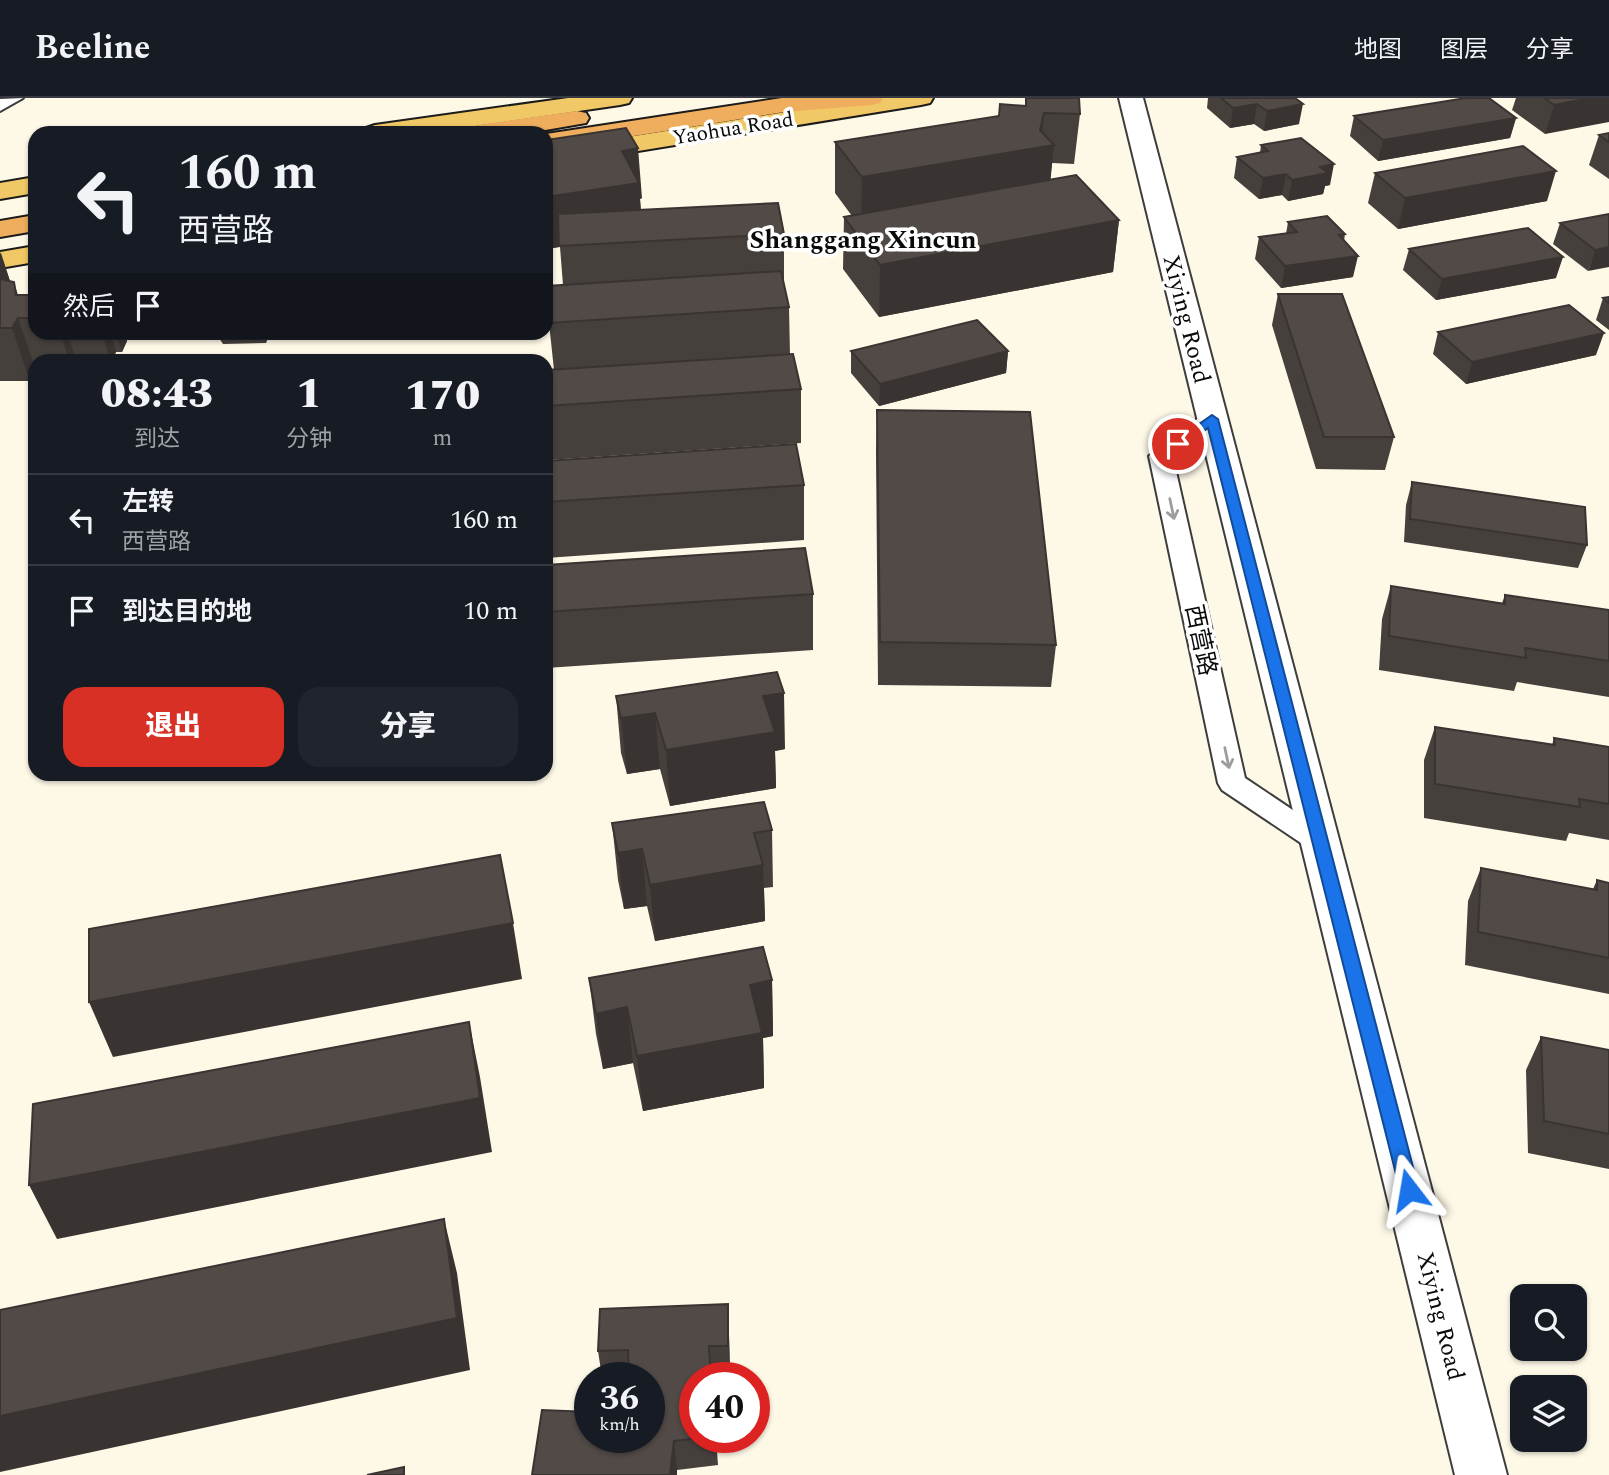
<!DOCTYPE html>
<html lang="zh">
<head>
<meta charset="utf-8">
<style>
  :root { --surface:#171b24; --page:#20242c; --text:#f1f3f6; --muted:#9ea1a6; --line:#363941; --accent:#d93025 }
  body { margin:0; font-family:Spectral,"Noto Sans SC",serif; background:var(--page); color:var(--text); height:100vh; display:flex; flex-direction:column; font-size:26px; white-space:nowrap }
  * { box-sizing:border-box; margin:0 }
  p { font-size:23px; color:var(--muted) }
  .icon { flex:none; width:38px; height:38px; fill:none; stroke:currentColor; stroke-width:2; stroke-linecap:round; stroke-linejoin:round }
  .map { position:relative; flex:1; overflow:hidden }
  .panel { position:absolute; left:28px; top:256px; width:525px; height:427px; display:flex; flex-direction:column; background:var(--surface); border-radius:21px; box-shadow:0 2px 5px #0004 }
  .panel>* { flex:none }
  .top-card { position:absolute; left:28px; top:28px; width:525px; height:214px; border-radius:21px; box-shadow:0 2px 5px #0004; background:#171b24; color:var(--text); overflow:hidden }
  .tools { position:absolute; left:1510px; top:1186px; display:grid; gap:14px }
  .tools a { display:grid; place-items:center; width:77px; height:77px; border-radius:14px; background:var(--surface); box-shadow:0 2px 5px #0004; font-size:35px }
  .speed { position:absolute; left:574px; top:1264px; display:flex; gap:14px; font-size:35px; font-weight:700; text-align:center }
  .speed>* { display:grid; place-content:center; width:91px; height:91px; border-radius:50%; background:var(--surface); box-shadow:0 2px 5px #0004; line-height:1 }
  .speed small { font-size:18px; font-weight:400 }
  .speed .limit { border:10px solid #d22; background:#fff; color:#111 }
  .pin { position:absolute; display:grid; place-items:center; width:60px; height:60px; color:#fff; margin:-30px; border:4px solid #fff; border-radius:50%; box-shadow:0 2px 7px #0007 }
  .me { position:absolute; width:77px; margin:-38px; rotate:346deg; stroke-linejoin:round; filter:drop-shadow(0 0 5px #0008) }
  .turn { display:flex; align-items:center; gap:24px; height:147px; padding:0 35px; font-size:32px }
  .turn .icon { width:91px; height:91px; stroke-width:2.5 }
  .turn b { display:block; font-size:49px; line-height:60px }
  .then { display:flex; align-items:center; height:66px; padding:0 35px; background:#0003; gap:14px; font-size:26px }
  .eta { display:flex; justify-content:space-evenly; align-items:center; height:119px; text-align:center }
  .eta b { font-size:42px; font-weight:800; line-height:49px }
  .action { display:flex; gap:14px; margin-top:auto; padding:14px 35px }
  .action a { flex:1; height:80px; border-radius:21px; background:var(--accent); color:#fff; font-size:28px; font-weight:800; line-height:80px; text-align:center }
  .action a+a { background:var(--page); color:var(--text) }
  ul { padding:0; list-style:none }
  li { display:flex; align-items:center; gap:21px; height:91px; padding:0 35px; border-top:2px solid var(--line) }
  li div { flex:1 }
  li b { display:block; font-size:26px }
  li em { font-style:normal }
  header { display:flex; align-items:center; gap:42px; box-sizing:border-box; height:98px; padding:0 35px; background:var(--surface); border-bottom:2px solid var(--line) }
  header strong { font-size:33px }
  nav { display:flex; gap:38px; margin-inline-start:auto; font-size:24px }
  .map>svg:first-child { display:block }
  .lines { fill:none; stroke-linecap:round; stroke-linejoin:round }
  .service-casing { stroke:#3d3d3d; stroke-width:4 }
  .tertiary-casing { stroke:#3d3d3d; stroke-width:4 }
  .primary-casing { stroke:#1b1b1b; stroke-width:4 }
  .trunk-casing { stroke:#1b1b1b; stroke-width:4 }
  .service { fill:#fff; fill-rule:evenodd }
  .tertiary { fill:#fff; fill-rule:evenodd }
  .primary { fill:#f0c865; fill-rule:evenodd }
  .trunk { fill:#eeae5e; fill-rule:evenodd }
  .wall { fill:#46403d }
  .shaded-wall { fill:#393432 }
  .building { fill:#514a47; stroke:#393432; stroke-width:2 }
  .oneway { stroke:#9d9d9d }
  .route { fill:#1a73e8; stroke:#114b97; stroke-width:2 }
  .labels { text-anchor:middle; stroke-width:7; stroke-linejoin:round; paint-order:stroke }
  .far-street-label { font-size:21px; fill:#0a0a0a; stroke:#fff }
  .street-label { font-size:24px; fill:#0a0a0a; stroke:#fff }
  .far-district-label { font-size:26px; font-weight:bold; fill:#0a0a0a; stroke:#fff }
</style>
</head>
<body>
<header>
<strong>Beeline</strong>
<nav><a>地图</a><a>图层</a><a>分享</a></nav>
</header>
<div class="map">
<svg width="1609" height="1377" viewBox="0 0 1609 1377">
  <rect width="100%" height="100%" fill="#fef8e7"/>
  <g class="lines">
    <!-- service casing -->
    <g class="service-casing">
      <path id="service" d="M23 0 0 13V1Z
        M1212 314 1220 316 1223 321 1220 326 1173 360 1245 680 1330 737 1334 744 1330 751 1320 754 1310 751 1222 692 1218 685 1149 358 1204 316Z"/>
    </g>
    <!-- tertiary casing -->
    <g class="tertiary-casing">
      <path id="tertiary" d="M1119 0H1143L1507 1377H1455Z"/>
    </g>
    <!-- primary casing -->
    <g class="primary-casing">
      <path id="primary" d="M568 0H632L629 5 620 7 427 35H362L366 30 375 27Z
        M875 0H933L930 5 921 7 546 68V52Z
        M35 79V95L0 101V85Z
        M35 148V164L0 170V154Z"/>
    </g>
    <!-- trunk casing -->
    <g class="trunk-casing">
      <path id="trunk" d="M782 0H883L880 5 871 7 784 14 546 52V36Z
        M577 13 586 15 589 20 586 25 528 35H466L470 30 479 27Z
        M35 117V133L0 139V123Z"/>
    </g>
    <!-- service -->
    <use href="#service" class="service"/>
    <!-- tertiary -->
    <use href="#tertiary" class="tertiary"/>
    <!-- primary -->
    <use href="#primary" class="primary"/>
    <!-- trunk -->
    <use href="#trunk" class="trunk"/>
  </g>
  <!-- wall -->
  <path class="wall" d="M1026 0 1080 16 1074 66 1052 65 1050 82 1119 122 1113 174 879 219 843 171 844 119 852 118 835 95V44L999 18 1025 8Z
    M1208 0H1295L1299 26 1264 33 1254 26 1230 30 1207 10Z
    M1516 0H1609L1545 36 1512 12Z
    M1354 18 1516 20 1510 40 1378 63 1350 38Z
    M1609 35V81L1589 67 1599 37Z
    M546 42 642 100 640 101 641 112 784 136V188L789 209 790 257 801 291V345L548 362 546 344V272H554L549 225 563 187 560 149 546 151Z
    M1261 47 1330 87 1325 88 1323 96 1288 103 1282 97 1259 101 1234 80 1237 59 1260 55Z
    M1375 75 1547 103 1398 131 1368 105Z
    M1609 116 1588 173 1553 146 1560 125Z
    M1288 124 1345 136 1344 143 1353 179 1281 190 1255 161 1259 139 1286 136Z
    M1409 151 1556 180 1436 202 1403 172Z
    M0 154 10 183 14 184 18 197H35V234H125V236L127 243 122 254H116L112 262H35V275L30 283H0Z
    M1278 196 1394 339 1385 372 1316 371 1272 227Z
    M1609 199V232L1596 222 1603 200Z
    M215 234H304V236L269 235 266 245 223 246Z
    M1438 234 1596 257 1466 286 1433 256Z
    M851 253H1008L1006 275 879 308 851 275Z
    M877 312 1056 547 1051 589 878 587 876 353Z
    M546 363 804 387V442L546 460Z
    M1412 384 1587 447 1578 470 1404 444 1406 407Z
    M1391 488 1502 505 1505 497 1609 512V599L1517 584 1514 593 1379 572 1382 521Z
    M813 496V552L546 570V514Z
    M616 598 785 651 775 653 776 690 670 708 660 671 627 676 621 655Z
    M1435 629 1552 647 1554 640 1609 649V742L1569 735 1566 743 1424 720V662Z
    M612 725 772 732 773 789 764 790 765 823 655 843 647 808 624 811 618 782Z
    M1481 770 1593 791 1597 782 1609 785V896L1465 867 1468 803Z
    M589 880 772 882 773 938 763 940 764 990 643 1013 633 965 603 971 596 936Z
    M1541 939 1609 952V1071L1528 1055 1526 972Z
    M729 1237 730 1278 711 1279 695 1339H716L718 1367 677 1372V1377H532L649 1339V1279H602L598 1253Z"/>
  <!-- shaded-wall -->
  <path class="shaded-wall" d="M1590 0H1609V24L1545 36 1554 7Z
    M1257 6 1254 26 1230 30 1233 10Z
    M1303 6 1299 26 1264 33 1267 13Z
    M1044 15 1041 49 1054 47 1049 97 861 130 862 79 1040 32Z
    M1516 20 1510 40 1378 63 1383 42Z
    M638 50 642 100 640 101 642 136 546 151V99L622 53Z
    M1334 66 1330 87 1325 88 1323 96 1288 103 1292 82 1320 69Z
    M1556 73 1547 103 1398 131 1405 100Z
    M1286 76 1282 97 1259 101 1263 80Z
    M1119 122 1113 174 879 219 880 167Z
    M1609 149V169L1588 173 1595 152Z
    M1 155 18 208 0 228V156Z
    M1358 158 1353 179 1281 190 1285 168Z
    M1563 159 1556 180 1436 202 1442 181Z
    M18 220 35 270V275L30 283 12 230Z
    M60 234H67L76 262H69Z
    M102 234H111L116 254 112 262H110Z
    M116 234H125V236L127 243 122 254Z
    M264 234 269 235 266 245Z
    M1604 235 1596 257 1466 286 1472 264Z
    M1008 253 1006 275 879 308 880 286Z
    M784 595 785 651 775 653 776 690 670 708 666 652 763 598Z
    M655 615 660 671 627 676 621 620Z
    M642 751 647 808 624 811 618 755Z
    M763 767 765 823 655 843 650 787Z
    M513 825 522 881 113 959 89 904Z
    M772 882 773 938 763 940 764 990 643 1013 637 958 750 887Z
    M627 909 633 965 603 971 596 916Z
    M469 924 480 979 492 1054 57 1141 29 1087Z
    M444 1121 457 1175 470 1272 0 1374V1318Z
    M728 1206 729 1237 730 1278 728 1248Z
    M674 1343 677 1372V1377H670Z"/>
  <!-- building -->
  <path class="building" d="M1026 0H1079L1080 16 1044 15 1040 32 1054 47 862 79 835 44 999 18 1000 6 1026 8Z
    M1221 0H1295L1303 6 1267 13 1257 6 1233 10Z
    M1466 0H1489L1516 20 1383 42 1354 18Z
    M1544 0H1590L1554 7Z
    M626 30 638 50 622 53 639 85 546 99V42Z
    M1609 35V44L1599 37Z
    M1301 40 1334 66 1320 69 1328 75 1292 82 1286 76 1263 80 1237 59 1268 53 1261 47Z
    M1523 48 1556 73 1405 100 1375 75Z
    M1076 77 1119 122 880 167 844 119Z
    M778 105 784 136 559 148 558 116Z
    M1609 116V149L1595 152 1560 125Z
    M1327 118 1345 136 1339 137 1358 158 1285 168 1259 139 1297 134 1288 124Z
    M1528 130 1563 159 1442 181 1409 151Z
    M781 173 789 209 549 225 547 188Z
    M0 181 14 184 16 197H35V220H18L12 230H0Z
    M1278 196H1342L1394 339H1324Z
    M1609 199V205L1603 200Z
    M1569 207 1604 235 1472 264 1438 234Z
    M977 222 1008 253 880 286 851 253Z
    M793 256 801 291 546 308V272Z
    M877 312 1030 314 1056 547 880 544Z
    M796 346 804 387 546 404V363Z
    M1412 384 1585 409 1587 447 1410 421Z
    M805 450 813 496 546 514V467Z
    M1391 488 1505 506V497L1609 512V563L1525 550 1526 560 1389 538Z
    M777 574 784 595 763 598 775 634 666 652 655 615 621 620 616 598Z
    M1435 629 1555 647 1554 640 1609 649V706L1579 701 1580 709 1435 686Z
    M764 704 772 732 754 735 763 767 650 787 642 751 618 755 612 725Z
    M500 757 513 825 89 904V831Z
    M1481 770 1597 792V782L1609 785V860L1478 834Z
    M763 849 772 882 750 887 762 935 637 958 627 909 596 916 589 880Z
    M469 924 480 1000 29 1087 33 1006Z
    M1541 939 1609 952V1036L1544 1023Z
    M444 1121 457 1220 0 1318V1212Z
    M728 1206V1248H709L711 1279H695V1339H710L674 1343 670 1377H532L542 1312 590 1314V1339H649V1279H629L628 1252 598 1253 600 1211Z
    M404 1369V1377H367Z"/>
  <!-- one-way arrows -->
  <defs><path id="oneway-shaft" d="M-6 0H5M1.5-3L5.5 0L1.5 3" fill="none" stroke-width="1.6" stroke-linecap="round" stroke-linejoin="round" transform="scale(1.75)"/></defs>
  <g class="oneway">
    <use href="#oneway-shaft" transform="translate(1172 411) rotate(78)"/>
    <use href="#oneway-shaft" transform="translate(1227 660) rotate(78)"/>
  </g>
  <!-- route -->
  <path class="route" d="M1212 317 1218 321 1419 1092 1416 1098 1409 1100 1402 1098 1400 1092 1208 330 1182 349 1178 350 1171 346Z"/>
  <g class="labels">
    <!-- far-street labels -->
    <g class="far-street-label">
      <text transform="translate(733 30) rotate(-9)" y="7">Yaohua Road</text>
    </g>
    <!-- street labels -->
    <g class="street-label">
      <text transform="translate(1187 221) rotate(76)" y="8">Xiying Road</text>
      <text transform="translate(1201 542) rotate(78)" y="8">西营路</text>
      <text transform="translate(1441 1218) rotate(76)" y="8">Xiying Road</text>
    </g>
    <!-- far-district labels -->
    <g class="far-district-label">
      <text x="863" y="150">Shanggang Xincun</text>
    </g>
  </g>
</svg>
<div class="tools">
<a><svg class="icon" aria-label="search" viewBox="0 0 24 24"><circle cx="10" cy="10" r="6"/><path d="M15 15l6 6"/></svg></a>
<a><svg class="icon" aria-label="layers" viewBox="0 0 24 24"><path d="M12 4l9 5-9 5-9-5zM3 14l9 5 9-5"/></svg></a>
</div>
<div class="speed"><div>36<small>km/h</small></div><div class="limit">40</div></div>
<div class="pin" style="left:1178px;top:346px;background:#d93025"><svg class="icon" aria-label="arrive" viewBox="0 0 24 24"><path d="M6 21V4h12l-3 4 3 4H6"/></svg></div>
<svg class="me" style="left:1409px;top:1092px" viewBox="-20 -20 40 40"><path d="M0-17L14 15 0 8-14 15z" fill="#1a73e8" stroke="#fff" stroke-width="4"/></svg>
<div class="top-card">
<div class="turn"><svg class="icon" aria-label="left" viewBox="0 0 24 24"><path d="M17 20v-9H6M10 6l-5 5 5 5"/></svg><div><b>160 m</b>西营路</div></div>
<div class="then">然后<svg class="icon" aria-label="arrive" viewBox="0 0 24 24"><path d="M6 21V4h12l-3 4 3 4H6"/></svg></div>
</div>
<section class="panel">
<div class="eta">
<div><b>08:43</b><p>到达</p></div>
<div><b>1</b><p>分钟</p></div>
<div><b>170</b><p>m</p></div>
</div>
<ul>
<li><svg class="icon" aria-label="left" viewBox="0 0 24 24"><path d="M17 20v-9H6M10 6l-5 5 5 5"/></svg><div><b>左转</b><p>西营路</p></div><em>160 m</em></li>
<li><svg class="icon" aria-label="arrive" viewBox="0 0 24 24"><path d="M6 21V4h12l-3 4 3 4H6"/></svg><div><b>到达目的地</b></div><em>10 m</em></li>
</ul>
<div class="action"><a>退出</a><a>分享</a></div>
</section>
</div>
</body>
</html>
